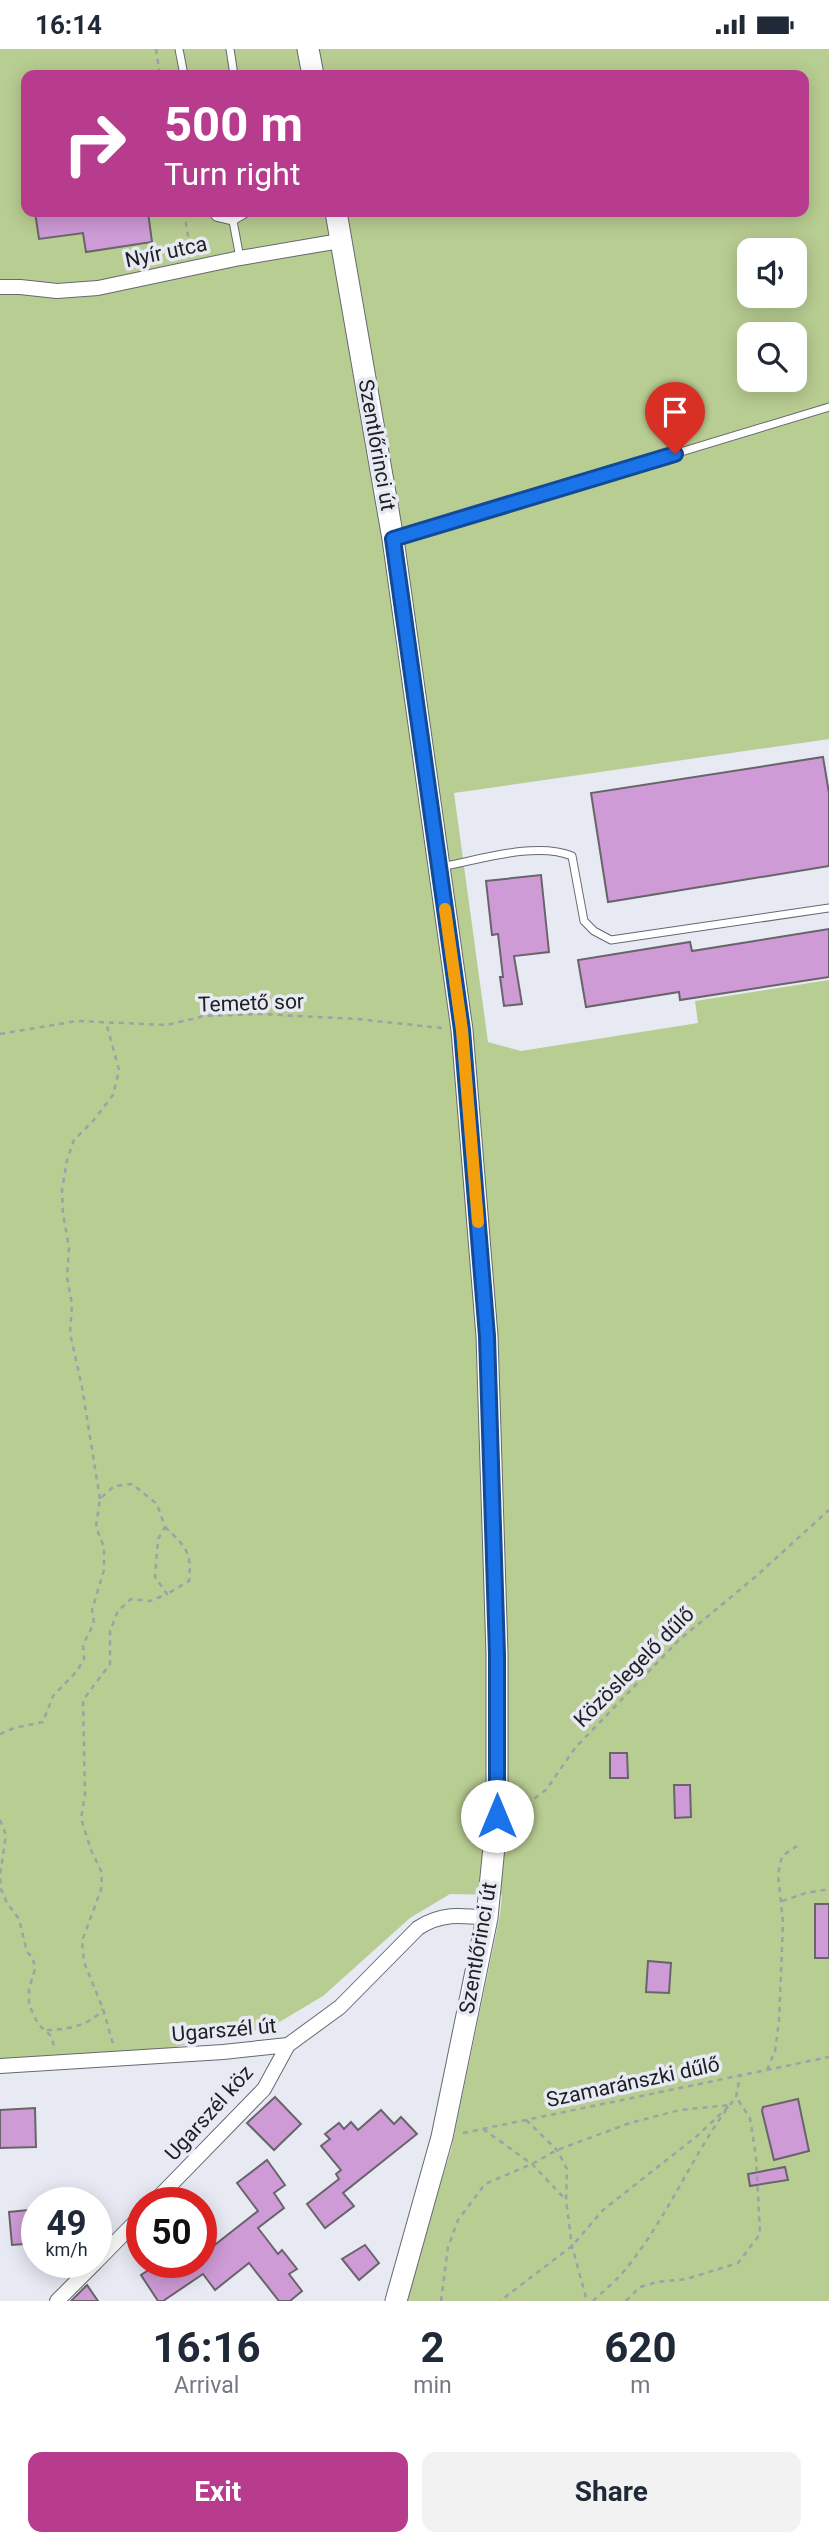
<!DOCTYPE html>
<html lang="en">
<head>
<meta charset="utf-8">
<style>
  :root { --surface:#fff; --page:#f2f2f3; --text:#1f2937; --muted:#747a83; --accent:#b73c8d }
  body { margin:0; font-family:Roboto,sans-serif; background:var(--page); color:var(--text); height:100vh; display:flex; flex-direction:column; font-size:26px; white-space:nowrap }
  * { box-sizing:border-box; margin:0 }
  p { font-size:23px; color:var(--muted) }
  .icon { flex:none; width:38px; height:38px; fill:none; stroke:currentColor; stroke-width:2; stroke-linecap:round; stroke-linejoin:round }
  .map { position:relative; height:2252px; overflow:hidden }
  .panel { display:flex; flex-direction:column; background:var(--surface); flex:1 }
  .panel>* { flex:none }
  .hud { position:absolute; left:21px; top:21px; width:788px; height:147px; border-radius:14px; box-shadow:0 4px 18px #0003; background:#b73c8d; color:#fff; overflow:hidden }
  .controls { position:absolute; left:737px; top:189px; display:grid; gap:14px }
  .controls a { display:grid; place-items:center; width:70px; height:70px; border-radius:14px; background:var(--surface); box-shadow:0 4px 18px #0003; font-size:35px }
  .speed { position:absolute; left:21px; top:2138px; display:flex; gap:14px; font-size:35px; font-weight:700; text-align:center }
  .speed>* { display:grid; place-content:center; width:91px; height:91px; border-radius:50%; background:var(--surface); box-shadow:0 4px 18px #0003; line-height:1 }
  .speed small { font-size:18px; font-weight:400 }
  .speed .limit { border:10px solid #d22; background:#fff; color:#111 }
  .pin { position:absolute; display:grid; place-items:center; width:60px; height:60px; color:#fff; margin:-72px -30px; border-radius:50% 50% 50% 0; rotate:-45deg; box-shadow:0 0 7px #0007 }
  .pin .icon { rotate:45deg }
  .me { position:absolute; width:77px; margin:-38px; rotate:0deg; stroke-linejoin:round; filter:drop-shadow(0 0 5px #0008) }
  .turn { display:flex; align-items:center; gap:24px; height:147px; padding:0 28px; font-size:32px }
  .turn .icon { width:91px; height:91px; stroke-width:2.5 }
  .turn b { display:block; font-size:49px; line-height:60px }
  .eta { display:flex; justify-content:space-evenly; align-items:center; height:119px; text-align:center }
  .eta b { font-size:42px; font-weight:700; line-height:49px }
  .cta { display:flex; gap:14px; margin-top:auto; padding:14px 28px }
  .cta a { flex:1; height:80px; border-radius:14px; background:var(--accent); color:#fff; font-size:28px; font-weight:700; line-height:80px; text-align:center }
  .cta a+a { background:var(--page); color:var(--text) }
  .status { display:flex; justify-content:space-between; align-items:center; height:49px; padding:0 35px; background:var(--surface); direction:ltr }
  .status svg { height:19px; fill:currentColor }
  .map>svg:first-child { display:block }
  .green { fill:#b8cd92; fill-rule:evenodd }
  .building { fill:#ce9bd6; stroke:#69646a; stroke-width:2 }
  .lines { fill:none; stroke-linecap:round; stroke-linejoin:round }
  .service-casing { stroke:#656970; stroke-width:9 }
  .minor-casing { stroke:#656970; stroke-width:16 }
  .secondary-casing { stroke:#656970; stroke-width:23 }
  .path { stroke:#9ea1a7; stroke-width:2.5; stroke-dasharray:5 5; stroke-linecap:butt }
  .service { stroke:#fff; stroke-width:7 }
  .minor { stroke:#fff; stroke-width:14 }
  .secondary { stroke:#fff; stroke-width:21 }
  .route-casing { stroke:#114b97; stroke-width:18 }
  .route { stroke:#1a73e8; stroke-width:12 }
  .slow { stroke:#f59e0b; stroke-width:12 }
  .labels { text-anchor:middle; stroke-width:7; stroke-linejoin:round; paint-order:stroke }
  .street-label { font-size:21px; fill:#1e1f22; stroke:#e7eaf3 }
</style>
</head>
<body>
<div class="status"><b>16:14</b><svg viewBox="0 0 49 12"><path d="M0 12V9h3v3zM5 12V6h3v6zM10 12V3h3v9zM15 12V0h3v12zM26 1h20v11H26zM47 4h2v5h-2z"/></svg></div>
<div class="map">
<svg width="829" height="2252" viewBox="0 0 829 2252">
  <rect width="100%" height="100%" fill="#e7eaf3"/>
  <!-- green -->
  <path class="green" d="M0 0H829V690L454 744 488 993 521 1002 698 974 695 952 829 931V2252H404L451 2101 500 1866 502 1846 450 1845 410 1869 323 1947 271 1978 117 2010 0 2015ZM26 26H803V163H26ZM749 201H794V247H749ZM749 285H794V331H749Z"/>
  <!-- building -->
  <path class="building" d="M35 163H148L152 193 86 203 83 184 39 190Z
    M823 708 829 744V817L608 853 591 744Z
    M541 826 549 903 514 907 522 955 504 957 500 928H503L498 885 492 886 486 832Z
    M829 880V928L680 951 679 943 586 958 578 911 690 893 692 902Z
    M610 1704H627L628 1729H610Z
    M674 1736H690L691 1768 675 1769Z
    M815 1855H829V1909H815Z
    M648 1912 671 1914 669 1944 646 1943Z
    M275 2048 301 2075 274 2101 247 2074Z
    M798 2050 809 2102 774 2111 762 2062 763 2058Z
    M35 2059 36 2098 0 2099V2061Z
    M381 2061 394 2075 401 2068 417 2085 343 2144 354 2157 325 2179 307 2155 339 2130 336 2125 341 2121 321 2097 330 2090 325 2085 339 2074 344 2080 351 2073 358 2081Z
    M267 2111 285 2136 274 2144 284 2159 258 2179 278 2205 282 2201 297 2220 289 2225 302 2242 290 2252H279L249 2214 215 2241 203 2225 163 2252H158L141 2226 159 2214H201V2185L212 2198 258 2162 237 2134Z
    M785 2118 788 2131 750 2137 748 2125Z
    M28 2161 29 2171 37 2170V2194L12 2196 9 2163Z
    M365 2196 379 2214 359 2231 342 2210Z
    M87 2236 98 2252H71Z"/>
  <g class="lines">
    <!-- service casing -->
    <g class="service-casing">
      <path id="service" d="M179 0 184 26
        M230 0 234 26
        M212 163 216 168 233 172 248 163
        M233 172 240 209
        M394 490 829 358
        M440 818C479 811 536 792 572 807L584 872 594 882 611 891 829 859"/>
    </g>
    <!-- minor casing -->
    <g class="minor-casing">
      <path id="minor" d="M0 238H20L57 242 98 239 240 209 340 192
        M0 2017 223 2003 288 1996 340 1958 418 1879C441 1864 460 1866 487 1869
        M153 2154 264 2040 288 1996
        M96 2213 142 2166
        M57 2252 95 2214"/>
    </g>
    <!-- secondary casing -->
    <g class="secondary-casing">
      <path id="secondary" d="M308 0 313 26
        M336 163 393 490 462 981 487 1287 497 1605V1767L487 1869 442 2088 396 2252"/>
    </g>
    <!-- path -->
    <path class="path" d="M156 0 160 26
      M184 163 191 205
      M0 985 77 972 167 976 204 967 261 965 357 970 442 979
      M100 1450 82 1338 70 1284 72 1256 67 1228 69 1198 63 1165 62 1141 67 1111 74 1091 93 1072 113 1046 119 1021 106 973
      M165 1478C186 1498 192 1503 189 1532L167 1545
      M0 1685 14 1679 43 1673 53 1647 77 1622 84 1610 83 1596 94 1574 92 1561 104 1521V1498L96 1478 100 1450 114 1437 132 1435 157 1455 165 1478 158 1490 155 1528 167 1545 150 1552 131 1550 118 1562 110 1582V1615L83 1651 85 1746 81 1769 91 1801 102 1824 101 1841 82 1892 84 1913 103 1960 113 1995
      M517 1759 528 1754 546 1741 575 1699 678 1592 754 1529 829 1461
      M0 1771 6 1786 0 1826 1 1840 7 1854 19 1870 27 1903 33 1909 35 1920 29 1940V1956L38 1975 51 1987 54 1997
      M782 1852 806 1844 829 1840
      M47 1981C67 1981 91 1976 103 1960
      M767 2021 775 2002 779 1972 783 1874 778 1825 782 1807 797 1797
      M730 2056 736 2048 740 2027
      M526 2071 557 2101 567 2120 566 2151 572 2197 587 2252
      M483 2080 532 2115 565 2150
      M463 2084 829 2008
      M441 2252 448 2198 458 2171 485 2135 532 2115 557 2101 630 2074 680 2061 730 2056 697 2087 603 2161 572 2197 500 2252
      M593 2252C603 2242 615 2233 624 2222 665 2173 689 2113 726 2061
      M626 2252 640 2238 657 2233 686 2230 738 2214 760 2185 756 2108 750 2069 736 2048"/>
    <!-- service -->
    <use href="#service" class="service"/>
    <!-- minor -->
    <use href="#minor" class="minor"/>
    <!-- secondary -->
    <use href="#secondary" class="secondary"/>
  </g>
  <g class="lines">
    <!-- route casing -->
    <g class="route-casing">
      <path id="route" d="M497 1767V1605L487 1287 462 981 393 490 675 405"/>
    </g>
    <!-- route -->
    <use href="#route" class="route"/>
    <!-- slow -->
    <path class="slow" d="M445 860 462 981 478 1173"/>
  </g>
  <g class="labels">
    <!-- street labels -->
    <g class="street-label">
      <text transform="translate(166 203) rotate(-12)" y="7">Nyír utca</text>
      <text transform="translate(377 396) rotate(80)" y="7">Szentlőrinci út</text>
      <text transform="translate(251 954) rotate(-2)" y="7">Temető sor</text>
      <text transform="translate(634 1618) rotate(-45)" y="7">Közöslegelő dűlő</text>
      <text transform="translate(478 1899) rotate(-80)" y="7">Szentlőrinci út</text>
      <text transform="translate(224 1981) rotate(-5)" y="7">Ugarszél út</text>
      <text transform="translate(633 2033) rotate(-12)" y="7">Szamaránszki dűlő</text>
      <text transform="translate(209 2064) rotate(-48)" y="7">Ugarszél köz</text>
    </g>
  </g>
</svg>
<div class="controls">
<a><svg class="icon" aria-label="sound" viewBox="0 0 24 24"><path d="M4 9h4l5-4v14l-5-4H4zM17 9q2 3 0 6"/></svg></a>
<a><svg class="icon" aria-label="search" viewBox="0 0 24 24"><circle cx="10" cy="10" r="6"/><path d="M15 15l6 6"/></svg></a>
</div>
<div class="speed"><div>49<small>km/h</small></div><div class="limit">50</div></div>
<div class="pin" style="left:675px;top:405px;background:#d93025"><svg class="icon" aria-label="arrive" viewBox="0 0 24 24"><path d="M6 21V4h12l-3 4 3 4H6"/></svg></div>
<svg class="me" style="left:497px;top:1767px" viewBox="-20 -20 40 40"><circle r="19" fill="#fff"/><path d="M0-13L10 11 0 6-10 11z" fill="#1a73e8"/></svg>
<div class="hud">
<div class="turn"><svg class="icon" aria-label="right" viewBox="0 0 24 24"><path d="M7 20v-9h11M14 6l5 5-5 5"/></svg><div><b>500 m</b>Turn right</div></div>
</div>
</div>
<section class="panel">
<div class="eta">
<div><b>16:16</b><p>Arrival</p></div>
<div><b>2</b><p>min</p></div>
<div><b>620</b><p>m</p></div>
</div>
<div class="cta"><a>Exit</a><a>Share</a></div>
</section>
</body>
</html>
